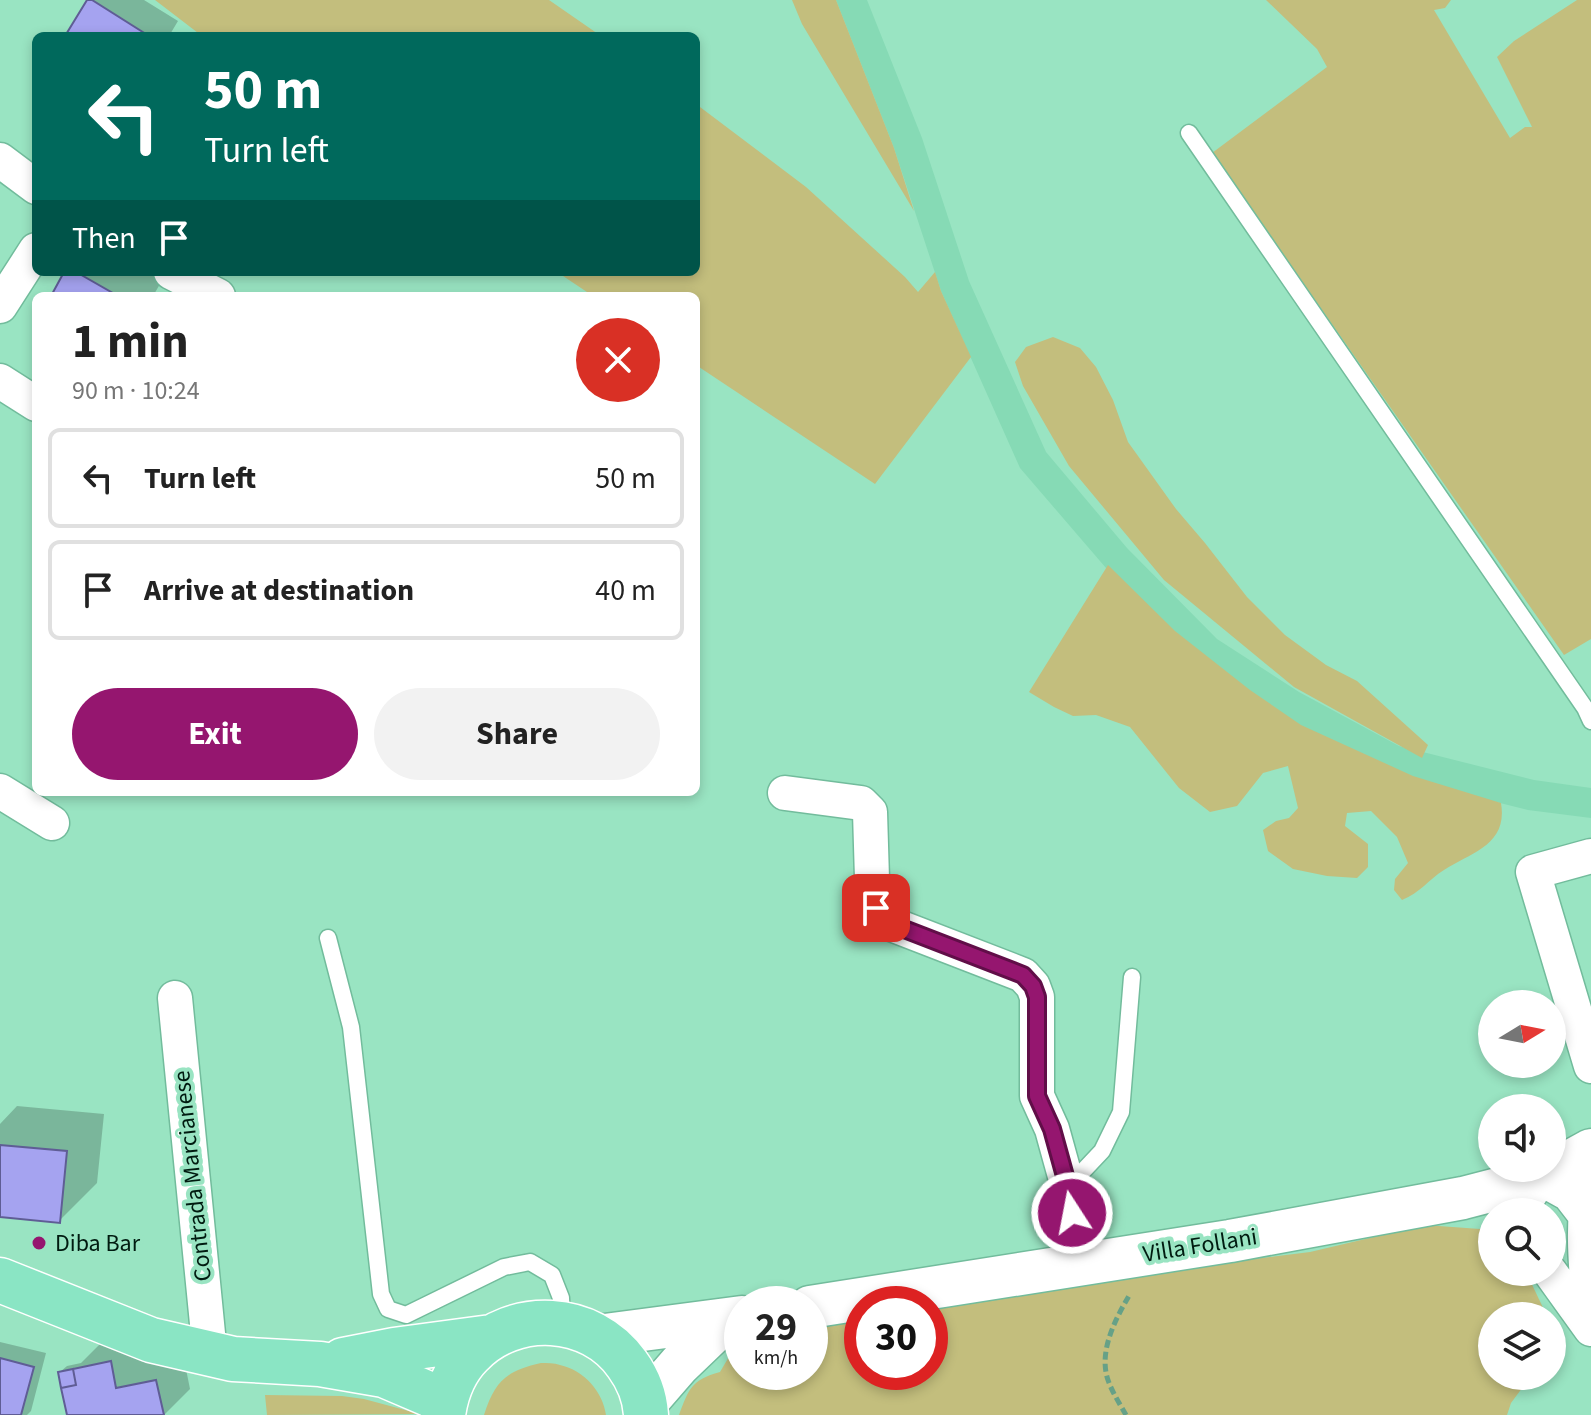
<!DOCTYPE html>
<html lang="en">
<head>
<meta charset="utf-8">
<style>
  :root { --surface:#fff; --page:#f2f2f2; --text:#222; --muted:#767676; --line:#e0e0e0; --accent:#95166f }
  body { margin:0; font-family:"Source Sans 3",sans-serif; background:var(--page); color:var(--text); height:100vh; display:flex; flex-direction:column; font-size:30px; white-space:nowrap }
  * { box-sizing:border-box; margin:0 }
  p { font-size:26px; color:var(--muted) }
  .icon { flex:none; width:44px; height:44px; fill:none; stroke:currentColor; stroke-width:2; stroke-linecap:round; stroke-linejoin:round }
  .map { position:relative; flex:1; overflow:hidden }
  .panel { position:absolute; left:32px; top:292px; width:668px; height:504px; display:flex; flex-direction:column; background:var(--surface); border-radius:12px; box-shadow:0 4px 12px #0003 }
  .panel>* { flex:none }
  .guide { position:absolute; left:32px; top:32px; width:668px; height:244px; border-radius:12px; box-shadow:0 4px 12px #0003; background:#00695c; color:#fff; overflow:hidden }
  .needle { width:52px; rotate:80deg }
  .controls { position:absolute; left:1478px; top:990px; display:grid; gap:16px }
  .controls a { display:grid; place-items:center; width:88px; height:88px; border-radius:50%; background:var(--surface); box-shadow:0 4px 12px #0003; font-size:40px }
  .speed { position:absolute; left:724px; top:1286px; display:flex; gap:16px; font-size:40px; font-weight:700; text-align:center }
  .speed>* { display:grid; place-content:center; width:104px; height:104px; border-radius:50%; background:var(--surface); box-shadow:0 4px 12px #0003; line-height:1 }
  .speed small { font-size:20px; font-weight:400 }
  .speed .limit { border:12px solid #d22; background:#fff; color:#111 }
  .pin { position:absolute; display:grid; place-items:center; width:68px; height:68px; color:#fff; margin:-34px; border-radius:16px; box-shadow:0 4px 12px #0006 }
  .me { position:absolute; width:88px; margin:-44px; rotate:349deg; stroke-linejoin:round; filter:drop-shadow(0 0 6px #0008) }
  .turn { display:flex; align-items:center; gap:28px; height:168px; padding:0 40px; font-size:36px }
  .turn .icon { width:104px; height:104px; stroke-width:2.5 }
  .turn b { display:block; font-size:56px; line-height:68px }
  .then { display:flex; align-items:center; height:76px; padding:0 40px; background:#0003; gap:16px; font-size:30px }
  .round { display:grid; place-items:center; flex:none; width:84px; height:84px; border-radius:42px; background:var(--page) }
  .overview { display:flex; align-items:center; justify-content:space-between; height:136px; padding:0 40px }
  h1 { font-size:48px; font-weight:700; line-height:60px }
  .primary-button { display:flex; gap:16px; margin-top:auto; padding:16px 40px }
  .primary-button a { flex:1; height:92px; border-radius:48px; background:var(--accent); color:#fff; font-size:32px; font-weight:700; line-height:92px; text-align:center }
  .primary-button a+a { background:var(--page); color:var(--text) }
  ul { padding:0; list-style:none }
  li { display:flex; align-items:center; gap:24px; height:100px; margin:0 16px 12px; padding:0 24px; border:4px solid var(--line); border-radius:12px }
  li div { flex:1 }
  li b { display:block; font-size:30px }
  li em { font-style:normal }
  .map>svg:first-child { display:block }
  .built { fill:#86dab5 }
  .green { fill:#c3be7d }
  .shadow { fill:#0003 }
  .building { fill:#a5a3f0; stroke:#5f5d95; stroke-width:2 }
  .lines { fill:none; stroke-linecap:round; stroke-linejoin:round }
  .service-casing { stroke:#72bc9c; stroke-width:19 }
  .minor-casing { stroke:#72bc9c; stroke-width:37 }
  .tertiary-casing { stroke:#72bc9c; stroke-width:45 }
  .primary-casing { stroke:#fff; stroke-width:47 }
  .path { stroke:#66a187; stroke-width:5; stroke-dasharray:8 4; stroke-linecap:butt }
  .service { stroke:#fff; stroke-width:16 }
  .minor { stroke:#fff; stroke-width:34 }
  .tertiary { stroke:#fff; stroke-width:42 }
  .primary { stroke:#8ae5c4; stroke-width:44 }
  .route-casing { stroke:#610e48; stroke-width:20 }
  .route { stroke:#95166f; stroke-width:14 }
  .poi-dot { fill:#95166f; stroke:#99e4c2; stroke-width:3 }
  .labels { text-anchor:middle; stroke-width:8; stroke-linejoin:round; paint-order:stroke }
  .street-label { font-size:24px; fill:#001b10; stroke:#99e4c2 }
  .poi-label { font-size:24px; fill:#001b10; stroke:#99e4c2; text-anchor:start }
</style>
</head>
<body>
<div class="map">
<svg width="1591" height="1415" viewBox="0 0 1591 1415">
  <rect width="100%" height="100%" fill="#99e4c2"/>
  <!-- built -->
  <path class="built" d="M836 0H867L922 138 969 281 1046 452 1127 548 1217 639 1299 692 1399 746 1534 780 1591 788V818L1528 810 1388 775 1284 717 1198 662 1106 568 1020 468 941 291 894 148Z"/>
  <!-- green -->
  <path class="green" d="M155 0H549L601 36H202Z
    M792 0H836L894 148 914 211 802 24Z
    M1266 0H1451L1445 8 1434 10 1510 138 1525 127H1532L1497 57 1514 41 1577 0H1591V639L1564 655 1212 153 1327 67 1317 49Z
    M696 104 806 187 905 277 918 292 935 272 941 291 971 357 875 484 696 365V296H593L557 272H696Z
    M1053 337 1080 348 1096 367 1113 400 1128 442 1176 509 1205 543 1247 597 1285 635 1326 665 1357 681 1428 745 1422 758 1294 687 1164 580 1069 466 1023 386 1015 362 1026 347Z
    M1108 565 1175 631 1250 690 1301 725 1413 776 1501 803C1508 845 1472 852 1444 870 1428 880 1420 893 1402 900L1394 890 1395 879 1408 863 1397 837 1371 811 1347 813 1345 826 1368 844V867L1357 878 1327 876 1293 869 1268 851 1263 830 1276 821 1289 818 1298 808 1288 766 1263 773 1237 806 1210 812 1179 788 1130 727 1096 715 1073 716 1054 707 1029 692Z
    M1425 1225 1480 1229 1492 1239V1272H1526L1547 1316H1492V1376H1531L1511 1403 1507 1415H679C689 1389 691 1380 720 1372L730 1355 742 1346V1372H810V1319L862 1310V1372H930V1304L899 1303 1310 1252Z
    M541 1363C547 1363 554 1363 560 1365 584 1370 603 1392 606 1415H484C495 1381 506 1371 541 1363Z
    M265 1395 342 1396 364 1399 420 1414 267 1415Z"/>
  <!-- shadow -->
  <path class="shadow" d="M89 0H144L178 21 169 36H67Z
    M66 272H167L153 296H53Z
    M17 1106 104 1114 97 1183 59 1221 0 1215V1124Z
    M137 1335 143 1362 183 1354 190 1389 164 1415H69L60 1372 67 1366 81 1363 102 1342Z
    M0 1342 46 1353 31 1411 27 1415H0Z"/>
  <!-- building -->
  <path class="building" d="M87 0H92L149 36H65Z
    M64 272H76L118 296H51Z
    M0 1145 67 1151 60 1223 0 1217Z
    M0 1358 34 1367 21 1415H0Z
    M111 1361 116 1388 156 1380 164 1415H67L61 1388 76 1385 73 1369Z
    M73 1369 76 1385 61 1388 58 1372Z"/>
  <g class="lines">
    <!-- service casing -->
    <g class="service-casing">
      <path id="service" d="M1189 133 1585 708 1591 721
        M328 938 351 1027 381 1294 388 1309 406 1315 504 1267 530 1262 552 1275 561 1298 562 1322
        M1068 1187 1102 1151 1121 1112 1132 977"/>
    </g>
    <!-- minor casing -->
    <g class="minor-casing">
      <path id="minor" d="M0 160 36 187
        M171 272 218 296
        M0 306 36 250
        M0 381 36 404
        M0 791 52 823
        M785 793 861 803 870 812 872 879 876 908 886 922 1023 975 1033 986 1037 997V1096L1052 1129 1068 1187 1080 1264
        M1591 856 1533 872 1591 1066
        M175 998 210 1354
        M1591 1182C1579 1224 1588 1284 1591 1327
        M1523 1212 1524 1204 1540 1178 1569 1194 1586 1216
        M1550 1272 1591 1329"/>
    </g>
    <!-- tertiary casing -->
    <g class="tertiary-casing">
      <path id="tertiary" d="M810 1307 1230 1241 1463 1198 1540 1178 1591 1150
        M597 1336 742 1317
        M646 1403 679 1365 726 1320"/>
    </g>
    <!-- primary casing -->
    <g class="primary-casing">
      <path id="primary" d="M0 1280 151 1340 233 1359 320 1364 384 1375 445 1401
        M343 1360 394 1350 491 1337
        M443 1415C446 1393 455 1370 471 1354 514 1309 591 1313 627 1364 638 1379 645 1396 646 1415"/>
    </g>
    <!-- path -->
    <path class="path" d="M1126 1415C1120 1404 1112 1392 1108 1380 1098 1351 1116 1318 1130 1294"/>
    <!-- service -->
    <use href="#service" class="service"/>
    <!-- minor -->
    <use href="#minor" class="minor"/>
    <!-- tertiary -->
    <use href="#tertiary" class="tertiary"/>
    <!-- primary -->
    <use href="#primary" class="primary"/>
  </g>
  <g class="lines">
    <!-- route casing -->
    <g class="route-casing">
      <path id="route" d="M876 908 886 922 1023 975 1033 986 1037 997V1096L1052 1129 1068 1187 1072 1213"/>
    </g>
    <!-- route -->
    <use href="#route" class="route"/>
  </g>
  <!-- markers -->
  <circle class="poi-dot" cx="39" cy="1243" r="8"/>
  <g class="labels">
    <!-- street labels -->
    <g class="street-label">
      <text transform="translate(192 1176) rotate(-96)" y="8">Contrada Marcianese</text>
      <text transform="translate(1200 1245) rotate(-9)" y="8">Villa Follani</text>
    </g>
    <!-- poi labels -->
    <g class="poi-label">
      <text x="55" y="1251">Diba Bar</text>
    </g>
  </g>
</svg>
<div class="controls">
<a><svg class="needle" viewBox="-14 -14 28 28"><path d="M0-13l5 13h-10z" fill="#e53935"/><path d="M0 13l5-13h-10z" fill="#767676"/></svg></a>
<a><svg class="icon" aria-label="sound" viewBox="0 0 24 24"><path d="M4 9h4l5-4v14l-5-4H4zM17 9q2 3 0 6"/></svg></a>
<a><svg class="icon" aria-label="search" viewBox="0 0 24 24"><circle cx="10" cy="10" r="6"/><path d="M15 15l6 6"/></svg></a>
<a><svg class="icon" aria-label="layers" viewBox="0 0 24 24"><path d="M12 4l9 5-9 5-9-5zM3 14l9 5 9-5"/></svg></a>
</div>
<div class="speed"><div>29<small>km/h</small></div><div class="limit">30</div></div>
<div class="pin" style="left:876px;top:908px;background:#d93025"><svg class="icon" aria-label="arrive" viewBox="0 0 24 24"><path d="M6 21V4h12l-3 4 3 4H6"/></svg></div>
<svg class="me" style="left:1072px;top:1213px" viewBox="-20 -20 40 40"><circle r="17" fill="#95166f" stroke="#fff" stroke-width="3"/><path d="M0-11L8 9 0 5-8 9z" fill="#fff"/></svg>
<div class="guide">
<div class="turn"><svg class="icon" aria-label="left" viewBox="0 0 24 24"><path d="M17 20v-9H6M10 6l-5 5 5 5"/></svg><div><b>50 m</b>Turn left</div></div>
<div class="then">Then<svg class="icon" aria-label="arrive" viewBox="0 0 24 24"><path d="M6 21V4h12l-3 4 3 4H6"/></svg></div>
</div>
<section class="panel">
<div class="overview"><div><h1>1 min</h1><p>90 m · 10:24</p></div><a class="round" style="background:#d93025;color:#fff"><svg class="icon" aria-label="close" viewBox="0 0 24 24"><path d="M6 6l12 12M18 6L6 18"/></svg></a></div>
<ul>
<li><svg class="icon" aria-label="left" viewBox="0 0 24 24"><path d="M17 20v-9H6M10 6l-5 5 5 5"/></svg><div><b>Turn left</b></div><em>50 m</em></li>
<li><svg class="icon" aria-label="arrive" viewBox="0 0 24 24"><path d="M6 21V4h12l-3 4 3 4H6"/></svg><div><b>Arrive at destination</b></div><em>40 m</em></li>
</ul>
<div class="primary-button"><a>Exit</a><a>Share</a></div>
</section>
</div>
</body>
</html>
